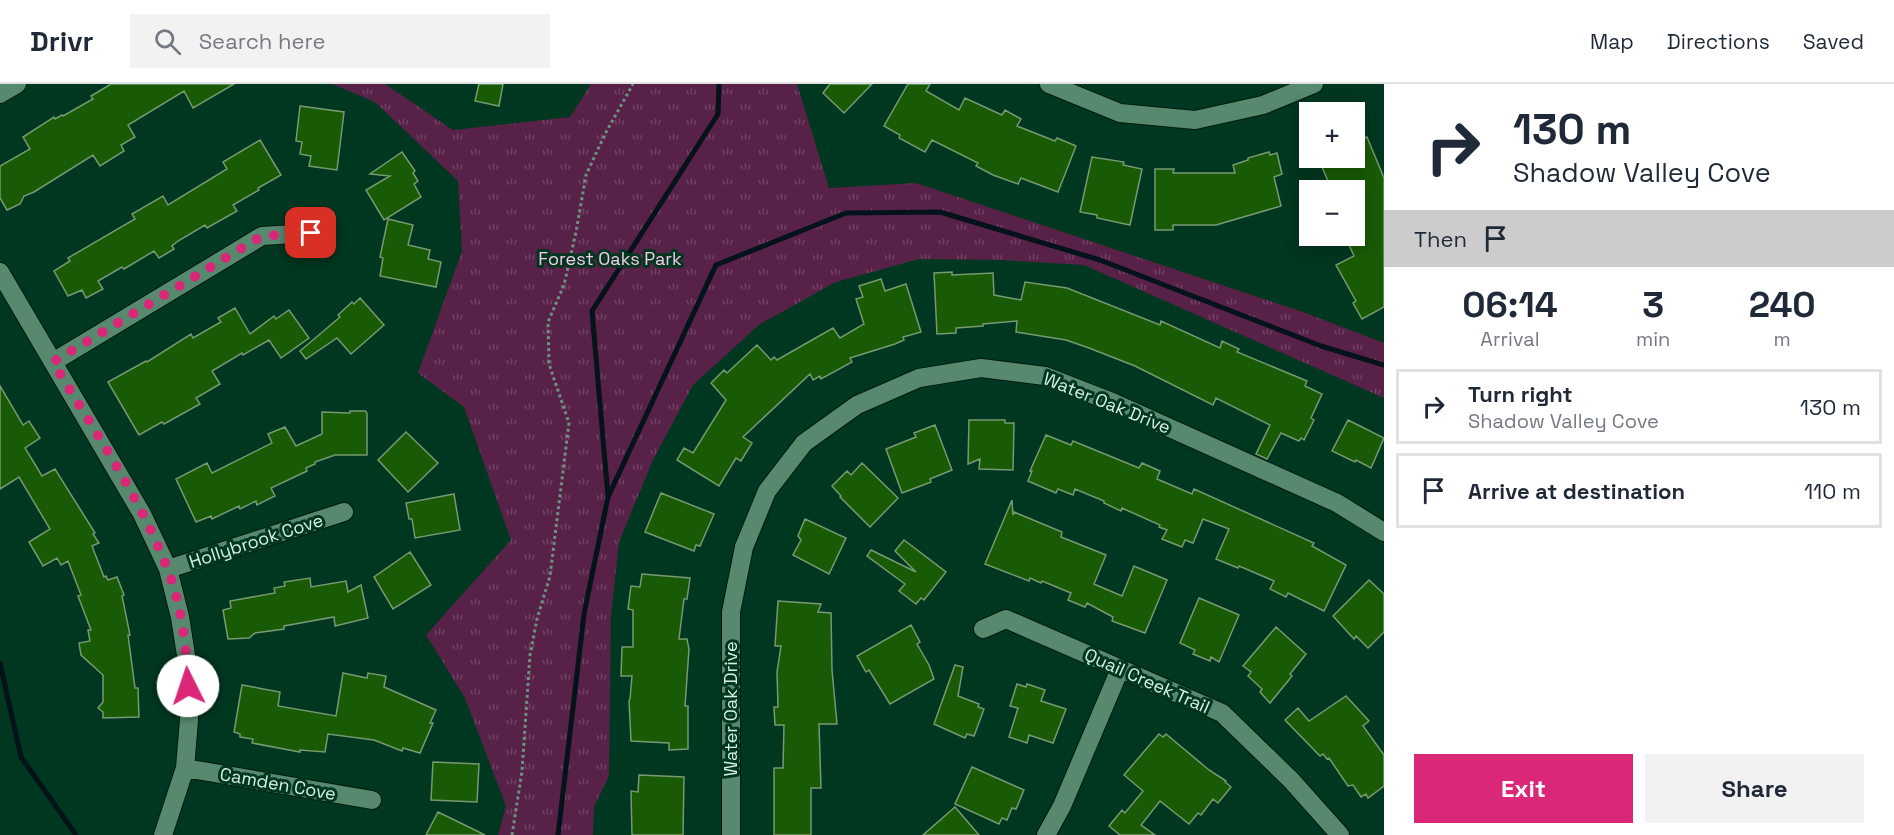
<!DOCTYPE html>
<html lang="en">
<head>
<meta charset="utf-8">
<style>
  :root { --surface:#fff; --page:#f2f2f3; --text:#1f2937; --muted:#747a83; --line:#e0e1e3; --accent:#db2777 }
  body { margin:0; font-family:"Space Grotesk",sans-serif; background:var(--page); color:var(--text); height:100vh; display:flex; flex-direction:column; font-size:22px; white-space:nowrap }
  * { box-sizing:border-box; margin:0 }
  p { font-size:20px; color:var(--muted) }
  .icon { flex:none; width:33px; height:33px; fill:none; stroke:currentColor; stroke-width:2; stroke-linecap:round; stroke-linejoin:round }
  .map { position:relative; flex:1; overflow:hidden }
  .drawer { display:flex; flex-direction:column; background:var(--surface); width:510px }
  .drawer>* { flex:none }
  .banner { background:#fff; color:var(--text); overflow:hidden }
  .controls { position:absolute; left:1299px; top:18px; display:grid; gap:12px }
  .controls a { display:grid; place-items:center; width:66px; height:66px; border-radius:0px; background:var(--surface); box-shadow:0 3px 15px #0003; font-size:30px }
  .pin { position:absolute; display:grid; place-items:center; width:51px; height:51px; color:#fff; margin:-26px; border-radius:12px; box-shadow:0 3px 9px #0006 }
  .me { position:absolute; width:66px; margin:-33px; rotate:356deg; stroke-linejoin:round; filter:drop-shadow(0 0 4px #0008) }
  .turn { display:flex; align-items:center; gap:21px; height:126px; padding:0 30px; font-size:27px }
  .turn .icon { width:78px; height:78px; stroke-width:2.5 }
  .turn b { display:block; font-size:42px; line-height:51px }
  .then { display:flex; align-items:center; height:57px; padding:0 30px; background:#0003; gap:12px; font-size:22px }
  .eta { display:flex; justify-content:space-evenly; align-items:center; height:102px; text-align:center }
  .eta b { font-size:36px; font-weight:700; line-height:42px }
  .cta { display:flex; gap:12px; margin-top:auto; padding:12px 30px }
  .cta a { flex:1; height:69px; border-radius:0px; background:var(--accent); color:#fff; font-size:24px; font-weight:700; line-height:69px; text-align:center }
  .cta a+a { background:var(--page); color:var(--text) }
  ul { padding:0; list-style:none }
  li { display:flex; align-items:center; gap:18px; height:75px; margin:0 12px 9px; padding:0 18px; border:3px solid var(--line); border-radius:0px }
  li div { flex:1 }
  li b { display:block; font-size:22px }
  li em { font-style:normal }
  header { display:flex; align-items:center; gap:36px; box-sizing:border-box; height:84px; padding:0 30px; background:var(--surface); border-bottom:2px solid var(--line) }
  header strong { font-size:28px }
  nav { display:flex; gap:33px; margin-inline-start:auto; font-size:21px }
  .search { width:420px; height:54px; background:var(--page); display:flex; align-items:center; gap:15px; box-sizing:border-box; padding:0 21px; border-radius:0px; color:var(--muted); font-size:22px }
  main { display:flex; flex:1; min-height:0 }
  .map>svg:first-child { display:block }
  .park { fill:url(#park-tufts) }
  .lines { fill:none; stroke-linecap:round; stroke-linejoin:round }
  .stream { stroke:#031319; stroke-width:5 }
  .building { fill:#185a06; stroke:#779971; stroke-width:1.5 }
  .minor-casing { stroke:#011a0e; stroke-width:20 }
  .path { stroke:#6b9380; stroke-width:3; stroke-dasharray:3 3; stroke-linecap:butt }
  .minor { stroke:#56896e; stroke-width:18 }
  .route { stroke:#db2777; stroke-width:10; stroke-dasharray:0 18 }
  .labels { text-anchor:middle; stroke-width:6; stroke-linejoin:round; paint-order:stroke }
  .park-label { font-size:18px; fill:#f7c9e6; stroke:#003720 }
  .street-label { font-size:18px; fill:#d6f0e1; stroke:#003720 }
</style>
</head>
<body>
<header>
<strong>Drivr</strong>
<div class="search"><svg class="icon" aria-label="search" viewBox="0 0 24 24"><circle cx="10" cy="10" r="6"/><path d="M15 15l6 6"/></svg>Search here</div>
<nav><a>Map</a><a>Directions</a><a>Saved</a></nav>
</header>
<main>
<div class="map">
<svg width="1384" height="751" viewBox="0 0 1384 751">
  <defs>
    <pattern id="park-tufts" width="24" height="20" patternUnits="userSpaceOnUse" patternTransform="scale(1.5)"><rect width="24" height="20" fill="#582148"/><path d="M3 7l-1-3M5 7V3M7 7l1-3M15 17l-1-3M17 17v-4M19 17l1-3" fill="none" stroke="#6f4262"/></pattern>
  </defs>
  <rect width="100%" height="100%" fill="#003720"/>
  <!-- park -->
  <path class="park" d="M332 0H385L453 46 570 33 591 0H797L829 104 916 99 1303 228 1384 259V314L1084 181 1001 176 919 175 836 198 760 240 693 301 653 376 619 458 611 531 609 692 594 723 593 751H498L506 722 465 614 426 551 511 456 464 323 418 289 462 167 458 97 375 18Z"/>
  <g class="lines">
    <!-- stream -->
    <path class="stream" d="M608 413 716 181 846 129 940 128 1100 176 1321 262 1384 281
      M0 579 21 673 76 751
      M558 751 584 530 608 413 592 227 718 30 719 0"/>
  </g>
  <!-- building -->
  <path class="building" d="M111 0H234L193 24 184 7 128 41 135 53 121 61 124 67 100 82 93 71 34 108 24 112 20 120 7 126 0 114V82L30 65 23 53 54 33 55 35 62 31 63 32 93 15 91 12Z
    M479 0H503L499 22 475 17Z
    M830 0H872L844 29 823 9Z
    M908 0H930L926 7 959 26 965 14 1002 31 1005 26 1021 35 1017 42 1055 57 1057 54 1076 62 1058 108 1021 94 1018 100 993 91 976 82 978 79 932 56 925 68 899 54 900 51 884 42Z
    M300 22 344 28 337 86 309 82 311 72 300 70 302 58 296 57Z
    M1367 53 1384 94V223L1362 235 1353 219 1356 217 1336 181 1354 172 1345 152H1354V106H1332L1318 74H1354V58Z
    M260 56 281 91 258 104 259 106 233 121 237 127 207 144 205 141 178 157 172 162 174 165 159 174 154 167 124 185 122 183 98 197 103 205 86 214 82 206 68 212 54 187 70 177 68 174 135 135 132 130 163 112 168 121 227 85 223 78Z
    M402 68 415 87 413 89 418 97 414 100 421 113 384 136 366 106 390 92 370 90Z
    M1269 68 1270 71 1277 69 1282 90 1274 93 1281 122 1216 141H1173V146H1155V85H1174L1173 89H1235L1233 81 1248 76V74Z
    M1092 73 1124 78 1123 81 1142 85 1130 141 1097 134V131L1080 128Z
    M388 135 413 141 408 161 430 166 428 175 441 178 436 203 380 192 383 174 380 173Z
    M952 188V191L993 189 994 211 1021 216 1025 198 1067 204 1160 241 1161 237 1220 264 1222 257 1239 265 1237 268 1307 297 1305 302 1322 310 1311 334 1314 336 1304 356 1301 354 1299 357 1281 349 1267 375 1256 370 1270 341 1216 314 1213 321 1135 282 1089 264 1066 256 1016 248 1017 237 983 240V242L956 244V249L937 250 934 189Z
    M881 195 885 207 906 200 921 248 903 253 904 256 895 260 850 274 852 278 821 295 820 292 813 296 810 290 743 353 752 359 741 377 736 374 719 402 677 376 684 364 693 369 726 316 711 299 724 286 727 289 757 261 771 276 774 273 777 276 833 244 840 254 864 240 856 215 863 213 859 202Z
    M360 214 384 241 351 270 337 254 306 275 300 267 340 233 338 231 352 218 354 220Z
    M235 224 250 250 274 232 276 235 289 226 309 254 281 274 269 256 243 271 242 269 212 287 220 300 196 314 200 320 164 340 162 338 139 351 108 298 146 277 147 278 191 250 193 254 221 238 218 234Z
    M0 302 23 341 29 337 40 354 25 364 42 392 55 385 95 449 93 450 99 459 92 462 104 493 106 492 108 496 117 493 124 511 122 512 130 551H128L135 604H138L139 633 103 634V628L98 624 103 618V591L81 571 79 559 90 557 88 546H91L78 512 81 511 68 477 61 481 57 474 43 482 29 458 50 445 19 393 0 405Z
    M350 327H365L367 329V371H335L315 378V380L306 384 307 387 271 404 275 412 257 421 256 417 240 425 239 422 212 435 211 432 196 438 176 395 207 379 212 389 272 359 268 350 285 343 296 362 322 350V328L350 329Z
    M969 336H1005V339H1014L1013 386 979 385 980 375 968 380Z
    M1348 336 1384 354 1371 384 1356 376 1355 378 1332 367Z
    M935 341 952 386 930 395 931 398 902 409 886 365 916 353 914 349Z
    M406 348 438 379 408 408 378 376Z
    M1046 351 1071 361 1073 357 1139 384 1142 379 1160 387 1157 395 1192 410 1194 405 1314 459 1312 462 1346 481 1324 527 1288 509 1286 513 1270 505 1274 497 1239 482 1238 484 1216 475 1229 445 1203 435 1193 459 1185 456 1182 463 1162 455 1167 446 1159 443 1160 441 1122 424 1121 427 1104 419V417L1075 405 1073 411 1058 405 1056 409 1028 397 1032 387H1030Z
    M862 379 898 414 870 443 840 413 841 412 832 402 847 387 851 391Z
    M661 409 714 430 700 462 696 461 694 467 645 448Z
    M454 410 460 446 415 454 412 435H409L406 419Z
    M1012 416 1013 431 1014 428 1062 448 1061 453 1106 471 1094 500 1122 512 1134 482 1167 496 1145 549 1112 537 1113 533 1087 519 1085 523 1068 516 1071 509 1042 497 1041 499 1030 494 1029 497 985 480Z
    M805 435 846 454 829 490 793 471 801 456 798 452Z
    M904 456 946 488 924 516 921 514 916 520 899 507 905 500 867 472 871 466 916 488 895 467Z
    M410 468 431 501 393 525 374 493Z
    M642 490 690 494 687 515H684L679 555H687L689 565 685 622H688V665L669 666V659L631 657 629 617 630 615 632 592H621L622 563H633V526L628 525 631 502 640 503Z
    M310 494 311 503 346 497 348 508 361 501 368 534 335 542 334 533 284 542V545L255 549 249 554 228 555 223 526 231 524 230 517 275 509 274 504 285 502 284 498Z
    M1369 496 1384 510V548L1368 564 1356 552 1354 555 1333 532Z
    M1199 514 1239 531 1219 578 1211 573 1210 577 1193 570 1195 566 1180 559Z
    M778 517 821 520 818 528 831 529 832 586 837 640H819L821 704H811V751H774V684H783L784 641H775L774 623H778L777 588 781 562H775Z
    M911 541 920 558 917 560 929 581 934 595 890 620 869 586 866 588 857 572Z
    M1276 543 1306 570 1290 590 1292 592 1270 619 1260 608 1262 605 1248 592 1251 588 1243 582Z
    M955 581 963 583 958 612 979 620 978 623 984 625 974 652 967 650 965 654 934 640Z
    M343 589 367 594 368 589 386 592 384 603 436 626 430 639H433L420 669 403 664 402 667 374 656 328 650 325 668 300 666V668L252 659 253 655 240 653V650L234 648 242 601 280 608 278 622 336 632Z
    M1017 600 1026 603 1027 600 1045 606 1041 617 1066 625 1053 659 1029 651 1027 659 1009 653 1018 624 1010 622Z
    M1346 612 1369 637 1363 642 1384 671V702L1368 714 1366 710 1361 713 1353 701 1348 702 1329 674 1327 675 1323 670 1320 672 1285 636 1298 624 1309 637Z
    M1159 650 1163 653 1166 650 1209 686 1226 697 1225 698 1231 703 1218 719 1213 715 1201 731 1198 729 1189 740 1160 717 1141 741 1155 751H1120L1109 742 1122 726 1125 729 1143 707 1124 691Z
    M433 678 479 680 477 718 431 716Z
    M972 683 1024 706 1016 725 1012 724 1007 736 1002 734 999 740 955 720Z
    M639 691 684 693 683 751H632L631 707 638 708Z
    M955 723 979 751H923Z
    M438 728 485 751H426Z"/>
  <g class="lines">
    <!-- minor casing -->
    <g class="minor-casing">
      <path id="minor" d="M1049 0 1120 29 1195 36 1263 21 1314 0
        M0 10 17 0
        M0 188 142 430 168 485 180 533 188 584 189 636 185 684 163 751
        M53 278 262 152 311 149
        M168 485 344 428
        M983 545 1006 535 1222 629 1291 696 1340 751
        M185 684 372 716
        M731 751V528L744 463 767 407 804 359 857 321 919 294 981 284 1045 292 1112 318 1337 419 1384 448
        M1046 751 1062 722 1120 585"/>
    </g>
    <!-- path -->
    <path class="path" d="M512 751 522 687 530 571 537 535 550 492 569 339 549 280 548 238 564 201 576 148 586 91 605 50 633 0"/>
    <!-- minor -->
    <use href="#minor" class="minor"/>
  </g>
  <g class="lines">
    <!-- route -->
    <path class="route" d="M188 602C187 565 181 518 167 484 139 411 93 345 53 278L262 152 311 149"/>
  </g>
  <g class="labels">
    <!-- park labels -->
    <g class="park-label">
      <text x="610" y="181">Forest Oaks Park</text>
    </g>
    <!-- street labels -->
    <g class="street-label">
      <text transform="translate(1107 319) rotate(22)" y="6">Water Oak Drive</text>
      <text transform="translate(256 457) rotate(-18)" y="6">Hollybrook Cove</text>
      <text transform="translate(1147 597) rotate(24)" y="6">Quail Creek Trail</text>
      <text transform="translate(731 625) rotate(-90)" y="6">Water Oak Drive</text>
      <text transform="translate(278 700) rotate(10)" y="6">Camden Cove</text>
    </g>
  </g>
</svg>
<div class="controls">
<a>+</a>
<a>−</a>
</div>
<div class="pin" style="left:311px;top:149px;background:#d93025"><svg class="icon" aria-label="arrive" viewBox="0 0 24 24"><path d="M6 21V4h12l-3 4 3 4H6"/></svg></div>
<svg class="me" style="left:188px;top:602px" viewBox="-20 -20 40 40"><circle r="19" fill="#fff"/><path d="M0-13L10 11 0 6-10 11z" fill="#db2777"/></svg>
</div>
<section class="drawer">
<div class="banner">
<div class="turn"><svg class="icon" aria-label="right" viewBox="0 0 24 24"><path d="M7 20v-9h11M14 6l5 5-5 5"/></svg><div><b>130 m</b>Shadow Valley Cove</div></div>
<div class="then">Then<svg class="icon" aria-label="arrive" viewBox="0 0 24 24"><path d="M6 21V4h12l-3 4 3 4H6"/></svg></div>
</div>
<div class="eta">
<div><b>06:14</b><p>Arrival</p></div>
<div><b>3</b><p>min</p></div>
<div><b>240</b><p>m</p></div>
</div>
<ul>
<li><svg class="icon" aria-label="right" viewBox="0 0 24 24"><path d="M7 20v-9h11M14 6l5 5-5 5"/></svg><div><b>Turn right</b><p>Shadow Valley Cove</p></div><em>130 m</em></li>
<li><svg class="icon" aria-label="arrive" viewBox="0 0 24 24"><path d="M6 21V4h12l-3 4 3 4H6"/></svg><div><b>Arrive at destination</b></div><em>110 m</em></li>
</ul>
<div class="cta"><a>Exit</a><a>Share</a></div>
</section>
</main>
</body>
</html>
